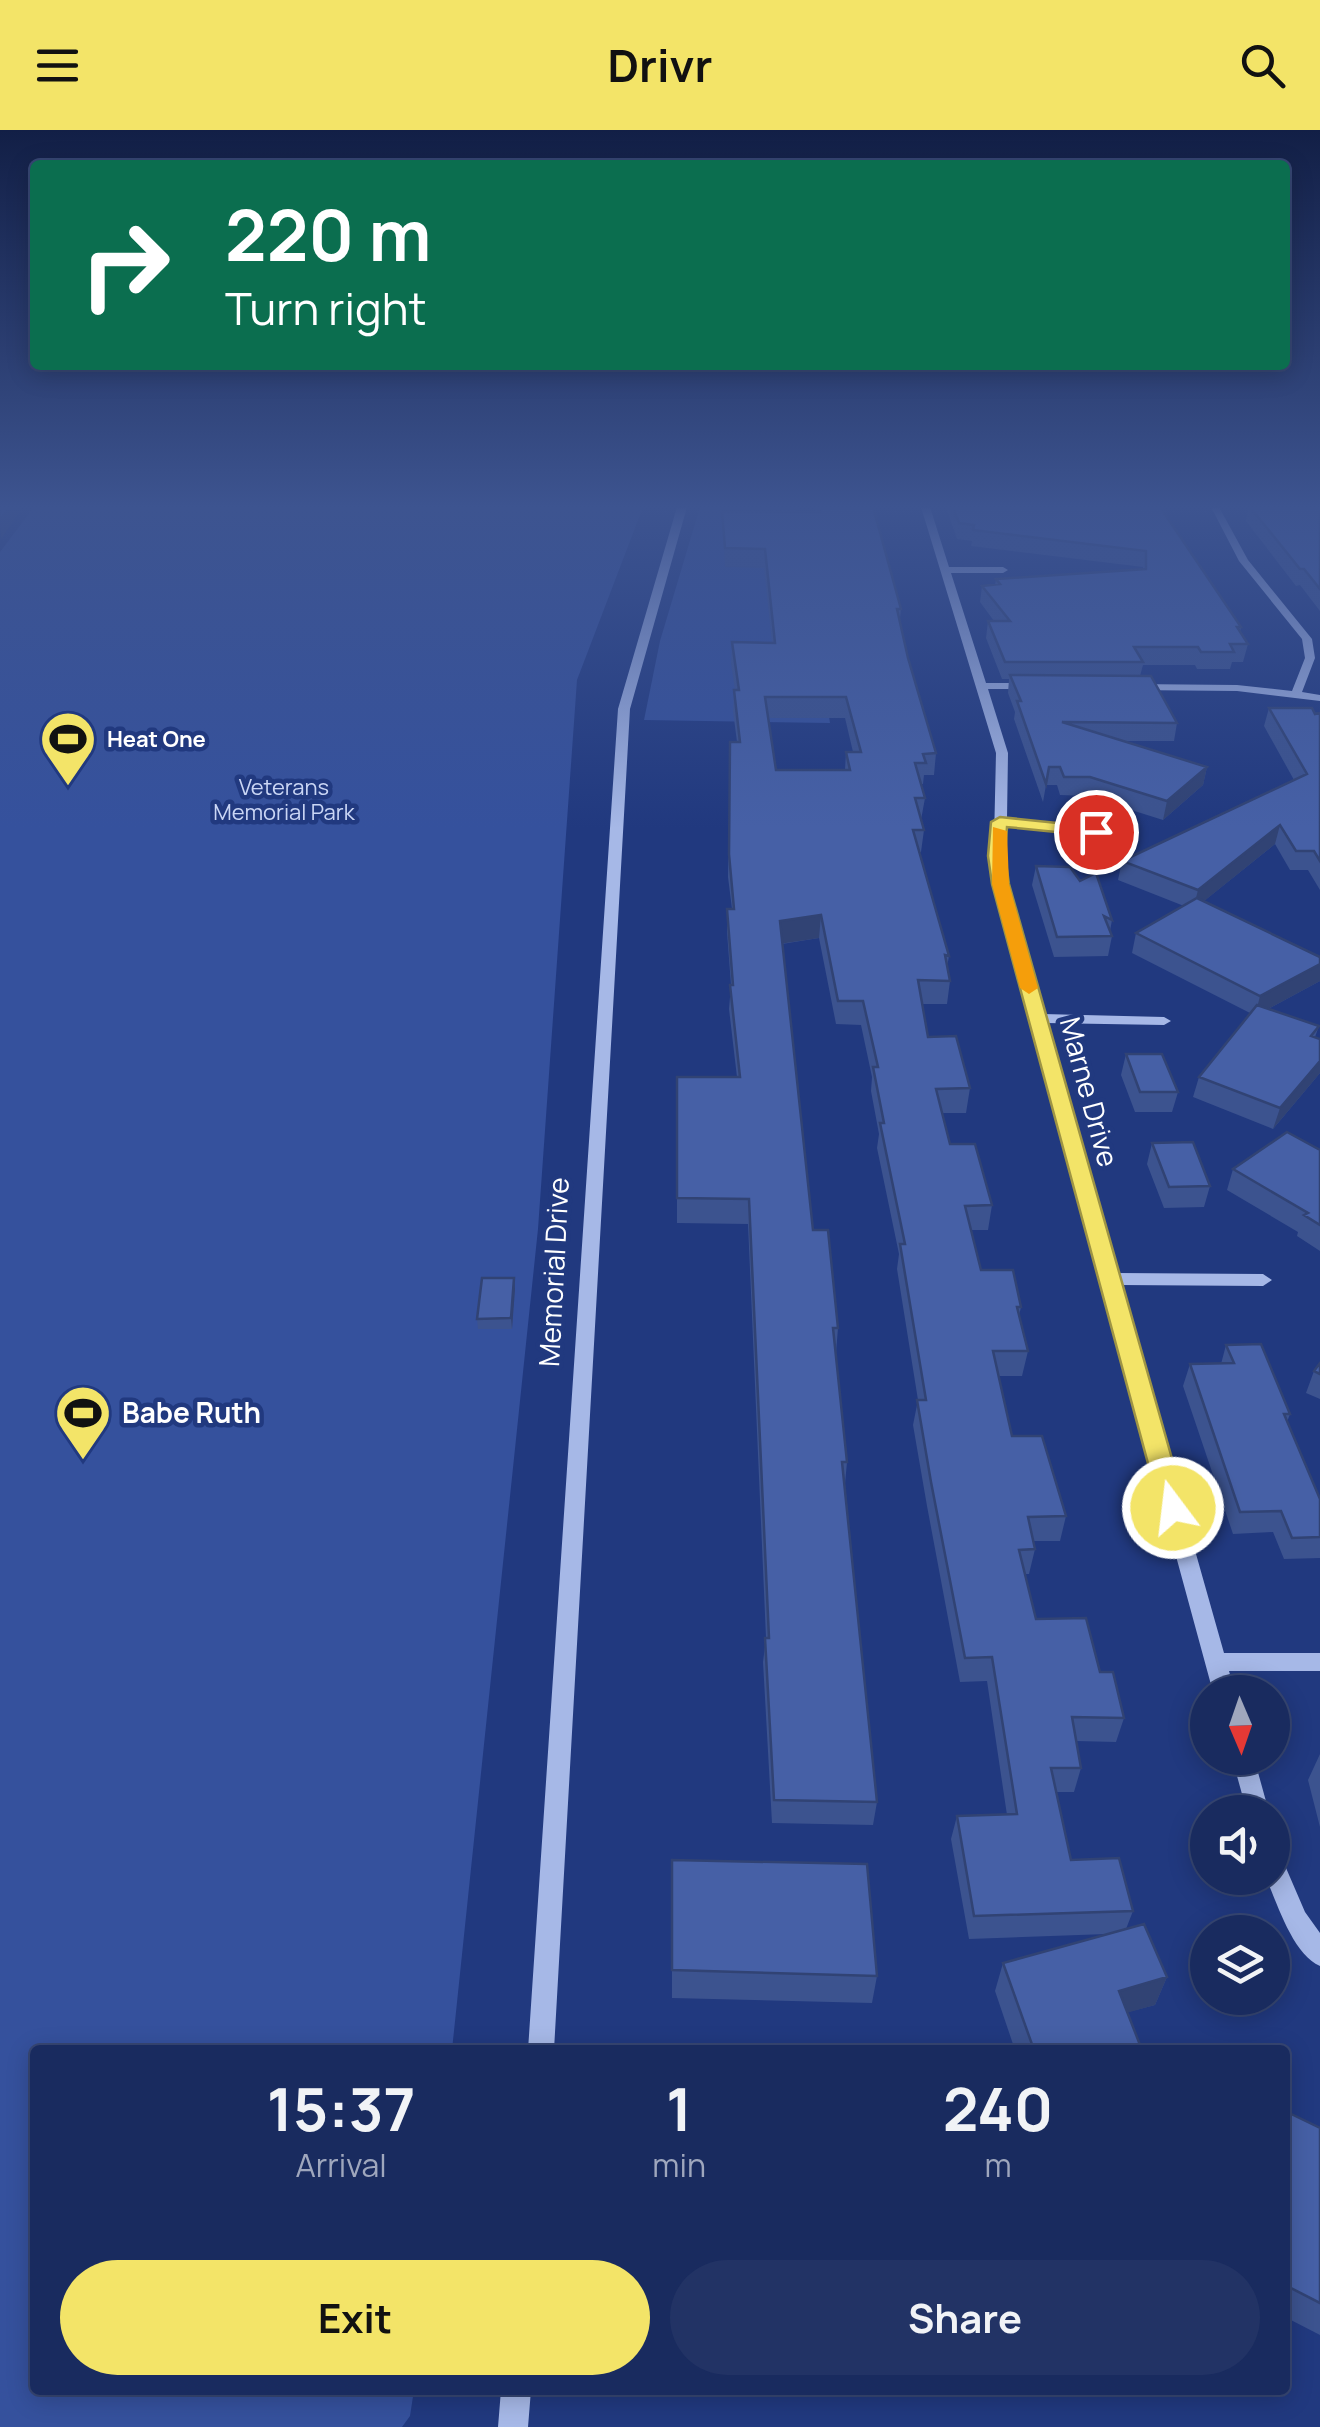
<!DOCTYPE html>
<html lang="en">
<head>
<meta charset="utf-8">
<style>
  :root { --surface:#192b5f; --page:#223365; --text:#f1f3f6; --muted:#9fa7bd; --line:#374774; --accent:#f3e468 }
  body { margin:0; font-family:Manrope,sans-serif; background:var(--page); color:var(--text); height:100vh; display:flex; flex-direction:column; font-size:38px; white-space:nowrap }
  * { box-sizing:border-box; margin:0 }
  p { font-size:32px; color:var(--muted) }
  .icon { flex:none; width:55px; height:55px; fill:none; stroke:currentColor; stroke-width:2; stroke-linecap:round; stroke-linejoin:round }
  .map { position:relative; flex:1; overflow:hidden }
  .sheet { position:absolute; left:30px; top:1915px; width:1260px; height:350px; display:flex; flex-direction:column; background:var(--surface); border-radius:10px; box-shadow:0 5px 25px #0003,0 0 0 2px var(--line) }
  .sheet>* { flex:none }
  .top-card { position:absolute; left:30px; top:30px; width:1260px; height:210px; border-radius:10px; box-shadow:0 5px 25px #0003,0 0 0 2px var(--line); background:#0b6e4f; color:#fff; overflow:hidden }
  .needle { width:65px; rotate:178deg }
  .buttons { position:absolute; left:1190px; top:1545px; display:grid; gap:20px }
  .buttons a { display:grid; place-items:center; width:100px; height:100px; border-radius:50%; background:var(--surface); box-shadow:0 5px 25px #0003,0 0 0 2px var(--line); font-size:50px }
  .pin { position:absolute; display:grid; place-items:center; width:85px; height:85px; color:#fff; margin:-42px; border:5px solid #fff; border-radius:50%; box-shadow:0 2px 10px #0007 }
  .me { position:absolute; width:110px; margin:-55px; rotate:345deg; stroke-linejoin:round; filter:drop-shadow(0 0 8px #0008) }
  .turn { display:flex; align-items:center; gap:35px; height:210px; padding:0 30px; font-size:45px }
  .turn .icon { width:130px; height:130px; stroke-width:2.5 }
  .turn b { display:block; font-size:70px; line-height:85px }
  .eta { display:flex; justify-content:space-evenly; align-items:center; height:170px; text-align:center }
  .eta b { font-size:60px; font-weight:700; line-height:70px }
  .primary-button { display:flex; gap:20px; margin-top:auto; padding:20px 30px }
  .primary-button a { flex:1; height:115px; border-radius:60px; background:var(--accent); color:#111; font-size:40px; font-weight:700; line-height:115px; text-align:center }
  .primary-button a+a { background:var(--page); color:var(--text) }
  header { display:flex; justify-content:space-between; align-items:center; height:130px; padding:0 30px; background:var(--accent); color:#111; font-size:45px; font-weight:700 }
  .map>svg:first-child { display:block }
  .green { fill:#35519d }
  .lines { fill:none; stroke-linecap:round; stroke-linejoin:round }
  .minor { fill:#a6b8e7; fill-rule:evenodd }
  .wall { fill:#3c538f; fill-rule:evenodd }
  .shaded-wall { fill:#314374 }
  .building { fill:#4660a6; stroke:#314374; stroke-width:2.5; fill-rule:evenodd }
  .route { fill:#f3e468; stroke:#9e9444; stroke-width:2.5 }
  .slow { fill:#f59e0b }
  .labels { text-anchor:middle; stroke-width:9; stroke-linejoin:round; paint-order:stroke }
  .far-poi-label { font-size:22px; font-weight:bold; fill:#fff; stroke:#21397f; text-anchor:start }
  .far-park-label { font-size:22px; fill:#cad6f5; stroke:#21397f }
  .street-label { font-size:28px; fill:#fff; stroke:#21397f }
  .poi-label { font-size:28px; font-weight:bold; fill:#fff; stroke:#21397f; text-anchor:start }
</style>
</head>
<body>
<header><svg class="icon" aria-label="menu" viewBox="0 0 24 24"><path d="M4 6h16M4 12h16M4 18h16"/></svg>Drivr<svg class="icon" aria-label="search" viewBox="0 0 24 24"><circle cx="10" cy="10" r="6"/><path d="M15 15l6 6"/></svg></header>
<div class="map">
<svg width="1320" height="2297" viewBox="0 0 1320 2297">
  <rect width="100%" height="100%" fill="#21397f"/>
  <!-- green -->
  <path class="green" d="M34 377H643L577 550 538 1099 452 1920H35V2260H414L410 2286 402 2297H0V422Z
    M700 377H797L830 593 644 590 660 511Z"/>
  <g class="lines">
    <!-- minor -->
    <path class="minor" d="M677 377H687L630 579 554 1920H528L618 579Z
      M921 377H930L949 437H1003L1008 440 1003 443H951L986 553H1031L1037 556 1031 559H988L1008 623 1007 689 1097 698 1103 702 1097 706 1007 696V754L1043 884 1164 887 1171 891 1164 895 1046 893 1117 1143 1263 1144 1272 1150 1263 1156 1120 1155 1224 1523H1320V1541H1229L1235 1562H1213L993 754 996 623Z
      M1211 377H1219L1248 430 1312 509 1315 528 1302 562 1320 565V571L1237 561 1132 560 1126 557 1132 554 1237 555 1292 561 1305 528 1302 509 1239 431Z
      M1232 1628H1254L1269 1682H1247Z
      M1272 1721 1280 1724 1305 1782 1320 1803V1836C1293 1825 1277 1773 1266 1748H1272Z
      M501 2260H531L528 2297H498Z"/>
  </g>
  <!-- wall -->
  <path class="wall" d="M814 377H873L901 479 900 489 908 528 936 623 934 645H924L923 654H921L925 668 921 690 924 700 921 722 919 723 949 826 947 837 950 851 947 874H922L928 907 970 958 966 983H942L950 1014 992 1075 988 1100H971L981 1140 1021 1177 1019 1186 1028 1221 1022 1246H999L1012 1306 1066 1386 1060 1411H1033L1035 1419 1029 1444H1025L1036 1489 1100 1542 1124 1588 1116 1612 1076 1611 1081 1638 1074 1662H1056L1071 1730 1133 1781 1126 1799 1167 1847 1155 1875 1128 1882 1142 1920H1015L995 1861 1003 1833 1107 1804 969 1809 951 1709 957 1686 1007 1685 987 1551 960 1552 927 1376 913 1295 918 1270 897 1139 899 1124 877 1018 879 1004 871 961 872 947 861 895 836 894 819 808 782 814 813 1100 838 1198 836 1223 847 1332 845 1354 877 1672 873 1695 772 1693 763 1532 766 1508 748 1094 677 1093V947H737L729 879 731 855 727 802V779H732L728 747 730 612H737L733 581 734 560H735L731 533 732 512 772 513 764 438 725 437 722 381 815 382ZM768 588H845L853 622H846L845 640H776Z
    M946 377H1165L1164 383 1241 497 1240 503 1248 514 1243 532H1232L1230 539H1197L1195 535H1143L1140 546 1177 593 1174 611H1122L1207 637 1203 655 1163 690 1087 666 1060 665 1057 655H1046L1043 672 1014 589 1015 582 1008 563 1009 549H1002L986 508 988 491H994L980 472 982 456 995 455 996 449 1143 440V437L971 416 972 411 957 409Z
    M1249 377H1320V481L1300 455 1296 456 1246 391Z
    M1269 578 1320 583V760L1308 740H1290L1275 714 1204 771 1320 851 1268 879 1319 896 1315 907 1320 909V943L1273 999 1193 967 1199 947 1250 883 1132 823 1136 803 1184 776 1118 750 1122 731 1294 650 1264 596Z
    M1036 736 1080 751 1112 790 1110 801 1112 806 1108 826 1054 827 1032 755Z
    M1126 924 1178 962 1172 982H1135L1121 945Z
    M1152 1013 1210 1056 1204 1077 1164 1078 1147 1034Z
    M1320 1020V1121L1297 1106 1298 1102 1227 1060 1233 1039Z
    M515 1159 512 1199H478L477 1189Z
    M1226 1215 1290 1284 1287 1292 1320 1369V1428L1284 1429 1273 1402 1233 1404 1183 1256 1190 1234H1221Z
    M1320 1233V1269L1306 1263 1314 1241Z
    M1320 1624V1697L1308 1650Z
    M672 1730 877 1846 872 1873 672 1868Z
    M1285 1981 1320 1998V2205L1285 2187Z"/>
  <!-- shaded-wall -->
  <path class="shaded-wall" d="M9 377H23L1 409 0 390Z
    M1207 637 1203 655 1163 690 1167 671Z
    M1280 695 1275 714 1193 780 1198 760Z
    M821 785 819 808 779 814 780 791Z
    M1320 834V851L1255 886 1260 866Z
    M1320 931V943L1273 999 1280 978Z
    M514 1148 515 1159 512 1199 511 1188Z
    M1167 1847 1155 1875 1108 1888 1119 1861Z"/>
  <!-- building -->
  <path class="building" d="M0 377H9L0 390Z
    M819 377H873L901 479H897L908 528 936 623 923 624 926 633H915L925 668H915L924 700H913L949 826 945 825 950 851 918 850 928 907 956 906 970 958 936 959 950 1014H975L992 1075 965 1076 981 1140H1013L1021 1177H1017L1028 1221H993L1012 1306H1042L1066 1386 1028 1387 1035 1419 1019 1420 1036 1489 1086 1488 1100 1542H1113L1124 1588 1072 1587 1081 1638H1051L1071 1730 1119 1728 1133 1781 974 1786 957 1686 1017 1684 992 1527 965 1528 931 1352 917 1270H926L900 1114H905L880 993H884L873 937H878L863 871H838L821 785 780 791 813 1100H828L838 1198H833L847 1332H842L877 1672 774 1670 765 1508H769L749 1069 677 1068V947H740L730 855H733L727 779H734L729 724 730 612H740L734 560H739L732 512 775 513 765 419 725 418 722 381 820 382ZM765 567H846L861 622H846L850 640H776Z
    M953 377H1165H1160L1241 497H1237L1248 514H1230L1234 522H1201L1198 517H1134L1143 532H1005L988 491H1010L982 456 1000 454 996 449 1146 439V421L973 400 974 395 959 393Z
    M1250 377H1320V459L1304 439H1300Z
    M1010 545 1151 546 1177 593 1062 592 1207 637 1167 671 1090 647H1064L1060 637H1049L1046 654 1017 571H1021Z
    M1269 578H1312L1315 584 1320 583V731L1314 721H1296L1280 695 1198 760 1122 731 1307 644Z
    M1036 736 1070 737 1080 751 1096 743 1112 790 1104 786 1112 806 1057 807Z
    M1197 768 1320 827V834L1260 866 1136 803Z
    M1257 875 1319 896 1311 906 1320 909V931L1280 978 1199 947Z
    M1126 924H1162L1178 962H1140Z
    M1287 1002 1320 1020V1095L1304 1085 1308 1083 1233 1039Z
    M1193 1012 1210 1056 1169 1057 1152 1013Z
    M482 1148H514L511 1188 477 1189Z
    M1261 1214 1290 1284H1284L1320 1369V1407L1292 1408 1281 1381 1240 1382 1190 1234 1234 1233 1226 1215Z
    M1320 1233V1244L1314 1241Z
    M672 1730 867 1734 877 1846 672 1840Z
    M1144 1794 1167 1847 1119 1861 1142 1920H1034L1003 1833Z
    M1285 1981 1320 1998V2173L1285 2155Z"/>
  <!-- sky -->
  <linearGradient id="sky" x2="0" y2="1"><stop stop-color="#121f46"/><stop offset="0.54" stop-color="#3d5490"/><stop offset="1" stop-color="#3d5490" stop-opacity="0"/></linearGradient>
  <rect width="1320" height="698" fill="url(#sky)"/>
  <!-- route -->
  <path class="route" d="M1000 687 1096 697 1105 702 1096 706 1007 697 1005 726 1009 754 1186 1378 1182 1386H1164L1160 1378 992 754 988 726 991 692Z"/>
  <!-- slow -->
  <path class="slow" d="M993 697 1007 701 1009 754 1038 858 1029 864 1020 858 992 754Z"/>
  <!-- icons -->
  <defs>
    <g id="stadium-pin" transform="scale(2.875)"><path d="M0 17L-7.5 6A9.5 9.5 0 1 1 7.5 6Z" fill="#f3e468" stroke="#21397f"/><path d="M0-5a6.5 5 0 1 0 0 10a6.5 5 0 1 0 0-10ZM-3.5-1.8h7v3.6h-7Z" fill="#111"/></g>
  </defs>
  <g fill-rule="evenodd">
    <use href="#stadium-pin" x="68" y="609"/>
    <use href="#stadium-pin" x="83" y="1283"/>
  </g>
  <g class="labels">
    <!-- far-poi labels -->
    <g class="far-poi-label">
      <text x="107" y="617">Heat One</text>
    </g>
    <!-- far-park labels -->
    <g class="far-park-label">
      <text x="284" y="665">Veterans<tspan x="284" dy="25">Memorial Park</tspan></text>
    </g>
    <!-- street labels -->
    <g class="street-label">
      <text transform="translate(1089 962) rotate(75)" y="10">Marne Drive</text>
      <text transform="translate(554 1142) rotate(-87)" y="10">Memorial Drive</text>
    </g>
    <!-- poi labels -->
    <g class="poi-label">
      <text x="122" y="1293">Babe Ruth</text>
    </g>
  </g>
</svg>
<div class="buttons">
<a><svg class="needle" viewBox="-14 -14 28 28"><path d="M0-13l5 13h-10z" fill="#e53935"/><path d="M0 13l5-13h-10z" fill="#9fa7bd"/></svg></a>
<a><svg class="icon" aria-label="sound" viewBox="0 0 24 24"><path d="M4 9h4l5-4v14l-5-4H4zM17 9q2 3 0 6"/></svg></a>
<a><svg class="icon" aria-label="layers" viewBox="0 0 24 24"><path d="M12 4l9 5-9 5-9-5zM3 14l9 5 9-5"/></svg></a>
</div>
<div class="pin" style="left:1096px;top:702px;background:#d93025"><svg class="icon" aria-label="arrive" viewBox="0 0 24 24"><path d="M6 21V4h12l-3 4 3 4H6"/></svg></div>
<svg class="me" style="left:1173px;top:1378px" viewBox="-20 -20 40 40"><circle r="17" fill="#f3e468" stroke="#fff" stroke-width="3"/><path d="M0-11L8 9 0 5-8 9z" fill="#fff"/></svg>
<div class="top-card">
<div class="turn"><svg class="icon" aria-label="right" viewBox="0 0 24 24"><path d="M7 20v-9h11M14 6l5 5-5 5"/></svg><div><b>220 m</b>Turn right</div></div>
</div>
<section class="sheet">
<div class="eta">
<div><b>15:37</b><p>Arrival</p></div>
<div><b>1</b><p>min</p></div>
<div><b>240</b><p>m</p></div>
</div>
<div class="primary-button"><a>Exit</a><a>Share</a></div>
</section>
</div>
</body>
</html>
